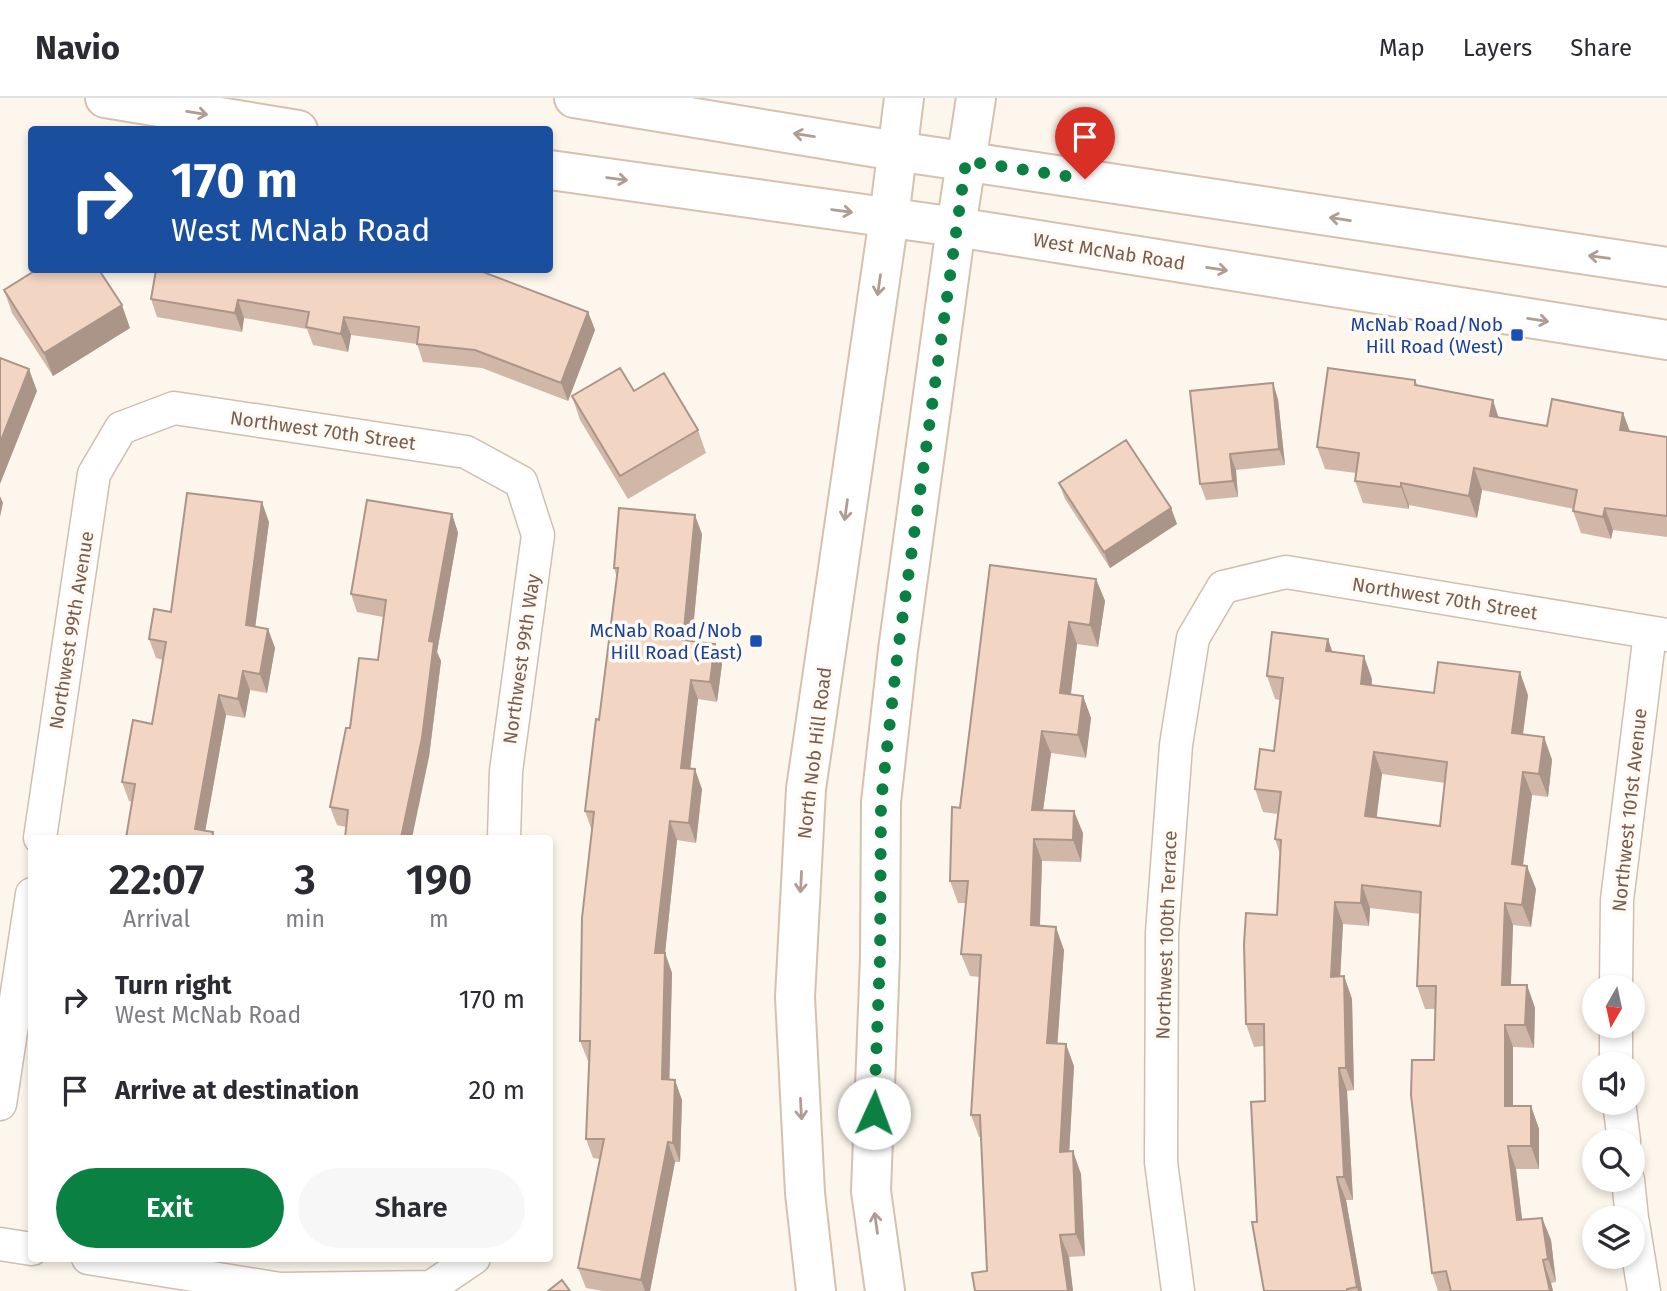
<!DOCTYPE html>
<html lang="en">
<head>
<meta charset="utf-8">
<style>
  :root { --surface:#fff; --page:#f7f7f7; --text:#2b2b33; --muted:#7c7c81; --line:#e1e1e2; --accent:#0b8043 }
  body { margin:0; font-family:"Fira Sans",sans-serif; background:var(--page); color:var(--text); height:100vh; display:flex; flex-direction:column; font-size:26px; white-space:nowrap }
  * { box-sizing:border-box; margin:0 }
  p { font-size:23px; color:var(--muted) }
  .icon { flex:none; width:38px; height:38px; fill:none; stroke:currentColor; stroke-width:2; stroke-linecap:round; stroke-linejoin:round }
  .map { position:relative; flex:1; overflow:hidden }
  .details { position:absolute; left:28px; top:737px; width:525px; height:427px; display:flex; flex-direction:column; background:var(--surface); border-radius:7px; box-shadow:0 4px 10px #0003 }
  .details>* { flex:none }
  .guide { position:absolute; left:28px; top:28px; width:525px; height:147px; border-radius:7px; box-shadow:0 4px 10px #0003; background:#1a4fa0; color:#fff; overflow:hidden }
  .needle { width:46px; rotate:189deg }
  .buttons { position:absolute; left:1582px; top:877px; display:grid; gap:14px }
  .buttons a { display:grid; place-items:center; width:63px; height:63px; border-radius:50%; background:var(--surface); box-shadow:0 4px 10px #0003; font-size:35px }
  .pin { position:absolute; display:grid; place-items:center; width:60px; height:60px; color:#fff; margin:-72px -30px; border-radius:50% 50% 50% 0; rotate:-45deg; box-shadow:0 0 7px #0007 }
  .pin .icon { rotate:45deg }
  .me { position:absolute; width:77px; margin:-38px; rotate:2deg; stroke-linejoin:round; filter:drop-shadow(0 0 5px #0008) }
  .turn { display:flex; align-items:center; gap:24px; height:147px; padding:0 28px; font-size:32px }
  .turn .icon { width:91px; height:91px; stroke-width:2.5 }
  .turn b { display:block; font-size:49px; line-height:60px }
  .eta { display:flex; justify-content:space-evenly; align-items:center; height:119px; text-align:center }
  .eta b { font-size:42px; font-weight:600; line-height:49px }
  .button { display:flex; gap:14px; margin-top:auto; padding:14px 28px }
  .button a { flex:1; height:80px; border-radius:42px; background:var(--accent); color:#fff; font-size:28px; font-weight:600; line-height:80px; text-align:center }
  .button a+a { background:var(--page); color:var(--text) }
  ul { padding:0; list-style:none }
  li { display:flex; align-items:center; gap:21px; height:91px; padding:0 28px }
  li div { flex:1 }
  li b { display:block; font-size:26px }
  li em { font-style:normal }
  header { display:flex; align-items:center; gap:42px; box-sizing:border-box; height:98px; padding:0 35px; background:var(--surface); border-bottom:2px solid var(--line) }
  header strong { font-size:33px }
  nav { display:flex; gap:38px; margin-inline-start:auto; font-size:24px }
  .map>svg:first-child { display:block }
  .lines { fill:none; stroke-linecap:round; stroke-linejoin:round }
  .street-casing { stroke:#d1beb0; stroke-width:35 }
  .secondary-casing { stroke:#d6c0b0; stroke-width:42 }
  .street { stroke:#fff; stroke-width:32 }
  .secondary { stroke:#fff; stroke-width:38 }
  .wall { fill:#d1b7a8; fill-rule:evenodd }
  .shaded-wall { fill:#aa9588 }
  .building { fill:#f3d5c3; stroke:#aa9588; stroke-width:2; fill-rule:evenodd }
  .oneway { stroke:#af9d94 }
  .route { stroke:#0b8043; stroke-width:12; stroke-dasharray:0 21.6 }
  .transit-dot { fill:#1a4fb4; stroke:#fffaf3; stroke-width:2.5 }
  .labels { text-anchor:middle; stroke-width:7; stroke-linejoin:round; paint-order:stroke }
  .street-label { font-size:19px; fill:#7a5c4d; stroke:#fffaf3 }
  .transit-label { font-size:19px; fill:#164399; stroke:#fffaf3; text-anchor:end }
</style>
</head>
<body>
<header>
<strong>Navio</strong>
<nav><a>Map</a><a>Layers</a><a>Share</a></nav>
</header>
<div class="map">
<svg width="1667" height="1193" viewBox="0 0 1667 1193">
  <rect width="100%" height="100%" fill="#fdf6ec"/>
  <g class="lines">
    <!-- street casing -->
    <g class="street-casing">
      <path id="street" d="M40 740 94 376 121 330 174 310 466 354 521 384 538 437 506 673 504 740
        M1616 889 1617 802 1650 535
        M1616 966V928
        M1619 1004 1624 1043
        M0 1006 32 796
        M1628 1082 1632 1120
        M1633 1125 1644 1193
        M0 1146 32 1151
        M88 1160 280 1191 431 1189 474 1160
        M1178 1193 1161 1064 1162 835 1176 647 1193 540 1223 489 1286 474 1667 537"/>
    </g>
    <!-- secondary casing -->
    <g class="secondary-casing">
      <path id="secondary" d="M105 0 298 32
        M574 0 896 53 1667 169
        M550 72 956 129 1667 242
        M816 1193 805 1095 795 899 806 691 889 120 904 0
        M885 1193 871 1093 880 859 881 704 898 552 956 129 976 0"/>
    </g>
    <!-- street -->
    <use href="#street" class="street"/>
    <!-- secondary -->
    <use href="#secondary" class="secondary"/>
  </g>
  <!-- wall -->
  <path class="wall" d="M156 172 588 214 595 232 568 303 482 270 423 264 417 246 351 237 348 254 313 247 307 231 244 220 242 234 157 219 151 201Z
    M4 192 130 230 53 278 12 215Z
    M1415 282 1418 288 1499 319 1547 328 1623 315 1630 333 1667 339V439L1613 432 1611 441 1581 435 1573 413 1574 411 1482 392 1477 420 1409 407V411L1363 405 1355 383 1356 375 1325 371 1317 349Z
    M634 293 698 332 706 355 628 401 580 322 572 298Z
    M1278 301 1285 367 1236 372 1238 399 1206 402 1200 386Z
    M1059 385 1171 410 1177 426 1110 470 1065 401Z
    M452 416 458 435 437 554 441 563 429 659 346 729 337 727 330 709 350 630 378 562 383 519 357 514 351 496Z
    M269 424 255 529 268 531 275 550 267 595 250 592 245 620 226 617 205 732 213 734 215 740H126L132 704 129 703 122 684 152 626 163 562 156 560 149 541 171 514Z
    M702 436 692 543 715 546 722 566 717 604 698 601 690 671 702 691 696 745 677 742 665 855 672 875 669 982 682 1002 680 1064H675L650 1193H603L586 1190 578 1170 600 1061 593 1060 586 1041 590 963H588L580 943 592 733 585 713 599 622 617 480 614 470Z
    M990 467 1096 481 1105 503 1098 549 1077 546 1071 596 1083 598 1091 620 1086 660 1051 655 1043 712 1083 735 1081 764 1042 763 1040 828 1064 852 1057 945 1074 968 1069 1054 1081 1076 1085 1158 1069 1159 1073 1193H975L987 1173 981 1039H979L971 1017 980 879 970 878 961 856 966 805H958L950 783Z
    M1332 554 1372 581V588L1434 595 1528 597 1523 636 1544 639 1552 662 1548 699 1532 697 1523 767 1536 791 1531 829 1513 827 1511 887H1527L1535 910 1534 950 1513 949V1008H1531L1539 1031V1071H1516L1522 1122 1542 1120 1551 1142 1556 1184 1551 1185 1553 1193H1438L1432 1175 1435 911H1425L1417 888 1420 816 1370 810 1369 828 1343 826 1340 879 1344 878 1352 901 1354 992 1347 993 1353 1102H1346L1362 1193H1264L1257 1124 1265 1003 1264 948 1254 949 1246 926 1277 817 1280 756 1275 741 1278 716 1263 714 1255 691 1274 653 1280 602 1275 601 1267 578ZM1382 676 1445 685 1440 728 1376 720Z"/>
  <!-- shaded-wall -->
  <path class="shaded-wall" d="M238 202 244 220 242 234 235 215Z
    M122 207 130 230 53 278 44 255Z
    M588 214 595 232 568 303 561 285Z
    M344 219 351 237 348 254 341 236Z
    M29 271 37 293 0 386V345Z
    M1273 285 1278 301 1285 367 1279 351Z
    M1493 302 1500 324 1490 318Z
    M1623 315 1631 337 1620 332Z
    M1230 356 1236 372 1238 399 1233 383Z
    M1474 370 1482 392 1477 420 1469 398Z
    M1401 385 1409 407V411L1401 389Z
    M0 398 3 405 0 419Z
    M262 404 269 424 253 546 246 527Z
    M1171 410 1177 426 1110 470 1104 454Z
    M1605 410 1613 432 1611 441 1603 419Z
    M452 416 458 435 437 554 441 563 429 659 412 740H401L429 543Z
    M695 417 702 436 690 562 683 542Z
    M1096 481 1105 503 1098 549 1090 527Z
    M1069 524 1077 546 1068 617 1060 595Z
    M268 531 275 550 267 595 260 576Z
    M1328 541 1336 564 1326 553Z
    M715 546 722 566 717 604 710 584Z
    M1364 558 1372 581 1369 609 1361 586Z
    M243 573 250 592 245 620 238 601Z
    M1520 574 1528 597 1520 658 1512 635Z
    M691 582 698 601 688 690 681 670Z
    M219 597 226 617 204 740 195 731Z
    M1083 598 1091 620 1086 660 1078 637Z
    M1042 633 1051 655 1040 734 1032 712Z
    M1544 639 1552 662 1548 699 1539 676Z
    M1374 654 1382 676 1374 741 1365 718Z
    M695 671 702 691 696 745 689 725Z
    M1523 674 1532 697 1520 789 1512 766Z
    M1074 713 1083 735 1081 764 1073 742Z
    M670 723 677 742 663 874 655 855Z
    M1034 741 1042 763 1039 850 1031 827Z
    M1527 768 1536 791 1531 829 1522 807Z
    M1362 787 1370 810 1369 828 1361 805Z
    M1335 804 1343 826 1339 901 1331 879Z
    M1505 805 1513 827 1510 909 1502 887Z
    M1056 829 1064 852 1056 967 1047 945Z
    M665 855 672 875 669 1001 662 981Z
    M1344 878 1352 901 1354 992 1346 970Z
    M1527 887 1535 910 1534 950 1525 927Z
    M1505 927 1513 949V1031L1505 1008Z
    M1066 946 1074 968 1068 1076 1060 1054Z
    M1339 970 1347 993 1353 1102 1344 1079Z
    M675 982 682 1002 680 1064 673 1045Z
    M1531 1008 1539 1031V1071L1531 1048Z
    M668 1044 675 1064 650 1193H645L641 1182Z
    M1508 1048 1516 1071 1525 1145 1517 1122Z
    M1073 1053 1081 1076 1085 1158 1076 1136Z
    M1337 1079 1346 1102 1362 1193H1358L1357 1189Z
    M1542 1120 1551 1142 1556 1184 1548 1161Z
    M1060 1137 1069 1159 1073 1193H1068Z
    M1543 1162 1551 1185 1553 1193H1550Z"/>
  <!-- building -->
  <path class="building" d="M36 172H99L122 207 44 255 4 192Z
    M156 172H388L399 173V172H478L588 214 561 285 475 252 417 246 419 229 344 219 341 236 306 229 309 214 238 202 235 215 151 201Z
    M0 260 29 271 0 345Z
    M620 270 634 293 664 275 698 332 620 378 572 298Z
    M1328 270 1415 282V287L1493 302 1490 318 1547 328 1552 301 1623 315 1620 332 1667 339V418L1605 410 1603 419 1573 413 1577 392 1474 370 1469 398 1401 385V389L1355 383 1359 355 1317 349Z
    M1273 285 1279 351 1230 356 1233 383 1200 386 1190 293Z
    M1126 342 1171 410 1104 454 1059 385Z
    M187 395 262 404 246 527 268 531 260 576 243 573 238 601 219 597 195 731 213 734 212 740H126L135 686 122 684 133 622 152 626 166 544 149 541 154 511 171 514Z
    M367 402 452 416 429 543 434 544 422 640 401 740H345L348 712 330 709 346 630H350L359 560 378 562 386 502 351 496Z
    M619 410 695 417 683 542 715 546 710 584 691 582 681 670 695 671 689 725 670 723 655 855H665L662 981 675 982 673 1045 668 1044 641 1182 578 1170 604 1041H586L590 943H580L582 820 594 714 585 713 596 621 599 622 618 470H614Z
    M990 467 1096 481 1090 527 1069 524 1060 595 1083 598 1078 637 1042 633 1032 712 1074 713 1073 742 1034 741 1031 827 1056 829 1047 945 1066 946 1060 1054 1073 1053 1076 1136 1060 1137 1068 1193H975L972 1175 987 1173 980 1017H971L981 857 961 856 968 783H950L952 709 960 710Z
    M1272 534 1328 541 1326 553 1364 558 1361 586 1434 595 1438 564 1520 574 1512 635 1544 639 1539 676 1523 674 1512 766 1527 768 1522 807 1505 805 1502 887H1527L1525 927H1505V1008H1531V1048H1508L1517 1122 1542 1120 1548 1161 1543 1162 1550 1193H1451L1446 1173 1432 1175 1411 997 1412 962H1434L1436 888H1417L1421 794 1362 787 1361 805 1335 804 1331 879 1344 878 1346 970H1339L1344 1079H1337L1357 1189 1347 1191V1193H1264L1252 1124H1257L1251 1004 1265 1003 1264 926H1246L1244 846 1246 815 1277 817 1281 742 1275 741 1281 694 1255 691 1260 651 1274 653 1283 580 1267 578ZM1374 654 1447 664 1440 728 1365 718Z
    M562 1182 570 1193H548Z"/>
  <!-- one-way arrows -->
  <defs><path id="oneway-shaft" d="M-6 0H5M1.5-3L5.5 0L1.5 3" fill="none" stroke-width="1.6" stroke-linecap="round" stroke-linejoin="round" transform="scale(1.75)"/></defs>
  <g class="oneway">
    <use href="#oneway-shaft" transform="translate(197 15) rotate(9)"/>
    <use href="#oneway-shaft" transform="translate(804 37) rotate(-171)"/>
    <use href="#oneway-shaft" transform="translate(617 81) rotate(8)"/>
    <use href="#oneway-shaft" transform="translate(842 113) rotate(8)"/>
    <use href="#oneway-shaft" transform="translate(1340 121) rotate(-171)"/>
    <use href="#oneway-shaft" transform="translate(1599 159) rotate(-172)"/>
    <use href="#oneway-shaft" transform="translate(1217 171) rotate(9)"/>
    <use href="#oneway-shaft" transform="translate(879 187) rotate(98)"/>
    <use href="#oneway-shaft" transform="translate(1538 222) rotate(9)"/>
    <use href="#oneway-shaft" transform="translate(846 412) rotate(98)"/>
    <use href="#oneway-shaft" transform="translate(801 784) rotate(93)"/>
    <use href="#oneway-shaft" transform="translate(801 1011) rotate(87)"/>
    <use href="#oneway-shaft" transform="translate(876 1125) rotate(-98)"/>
  </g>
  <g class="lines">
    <!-- route -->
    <path class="route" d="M874 1015 880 859 881 704 898 552 966 63 1085 81"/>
  </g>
  <!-- markers -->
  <g class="transit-dot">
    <rect x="1510" y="230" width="14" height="14" rx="3.5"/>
    <rect x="749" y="536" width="14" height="14" rx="3.5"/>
  </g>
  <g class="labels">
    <!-- street labels -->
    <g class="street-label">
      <text transform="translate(1109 153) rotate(9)" y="7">West McNab Road</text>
      <text transform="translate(323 332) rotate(8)" y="7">Northwest 70th Street</text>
      <text transform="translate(1445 500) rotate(9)" y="7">Northwest 70th Street</text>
      <text transform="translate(71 532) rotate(-81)" y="7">Northwest 99th Avenue</text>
      <text transform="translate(521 561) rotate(-82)" y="7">Northwest 99th Way</text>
      <text transform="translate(814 655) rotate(-83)" y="7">North Nob Hill Road</text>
      <text transform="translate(1629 712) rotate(-84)" y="7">Northwest 101st Avenue</text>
      <text transform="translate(1166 837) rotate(-88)" y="7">Northwest 100th Terrace</text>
    </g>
    <!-- transit labels -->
    <g class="transit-label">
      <text x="1503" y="233">McNab Road/Nob<tspan x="1503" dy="22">Hill Road (West)</tspan></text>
      <text x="742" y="539">McNab Road/Nob<tspan x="742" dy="22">Hill Road (East)</tspan></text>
    </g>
  </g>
</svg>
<div class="buttons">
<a><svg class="needle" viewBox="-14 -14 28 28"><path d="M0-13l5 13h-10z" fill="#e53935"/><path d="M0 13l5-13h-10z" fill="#7c7c81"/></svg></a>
<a><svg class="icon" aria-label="sound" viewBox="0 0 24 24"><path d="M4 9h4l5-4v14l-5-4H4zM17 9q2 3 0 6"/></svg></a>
<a><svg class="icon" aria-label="search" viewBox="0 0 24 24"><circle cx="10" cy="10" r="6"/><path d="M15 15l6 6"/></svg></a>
<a><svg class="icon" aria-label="layers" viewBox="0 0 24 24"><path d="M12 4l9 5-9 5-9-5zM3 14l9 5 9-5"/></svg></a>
</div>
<div class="pin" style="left:1085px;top:81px;background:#d93025"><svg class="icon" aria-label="arrive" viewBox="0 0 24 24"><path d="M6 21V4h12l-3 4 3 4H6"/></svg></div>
<svg class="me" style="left:874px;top:1015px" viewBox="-20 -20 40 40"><circle r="19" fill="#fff"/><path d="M0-13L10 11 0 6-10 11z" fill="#0b8043"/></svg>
<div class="guide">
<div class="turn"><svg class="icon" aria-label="right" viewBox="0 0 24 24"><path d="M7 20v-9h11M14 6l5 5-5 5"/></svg><div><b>170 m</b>West McNab Road</div></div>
</div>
<section class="details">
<div class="eta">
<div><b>22:07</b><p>Arrival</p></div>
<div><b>3</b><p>min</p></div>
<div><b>190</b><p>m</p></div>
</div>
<ul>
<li><svg class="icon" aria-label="right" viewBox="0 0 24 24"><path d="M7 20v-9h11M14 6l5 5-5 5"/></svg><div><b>Turn right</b><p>West McNab Road</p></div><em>170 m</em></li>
<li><svg class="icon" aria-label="arrive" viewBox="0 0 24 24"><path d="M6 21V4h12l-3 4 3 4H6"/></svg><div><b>Arrive at destination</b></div><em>20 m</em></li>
</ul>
<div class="button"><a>Exit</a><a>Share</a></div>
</section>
</div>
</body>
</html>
